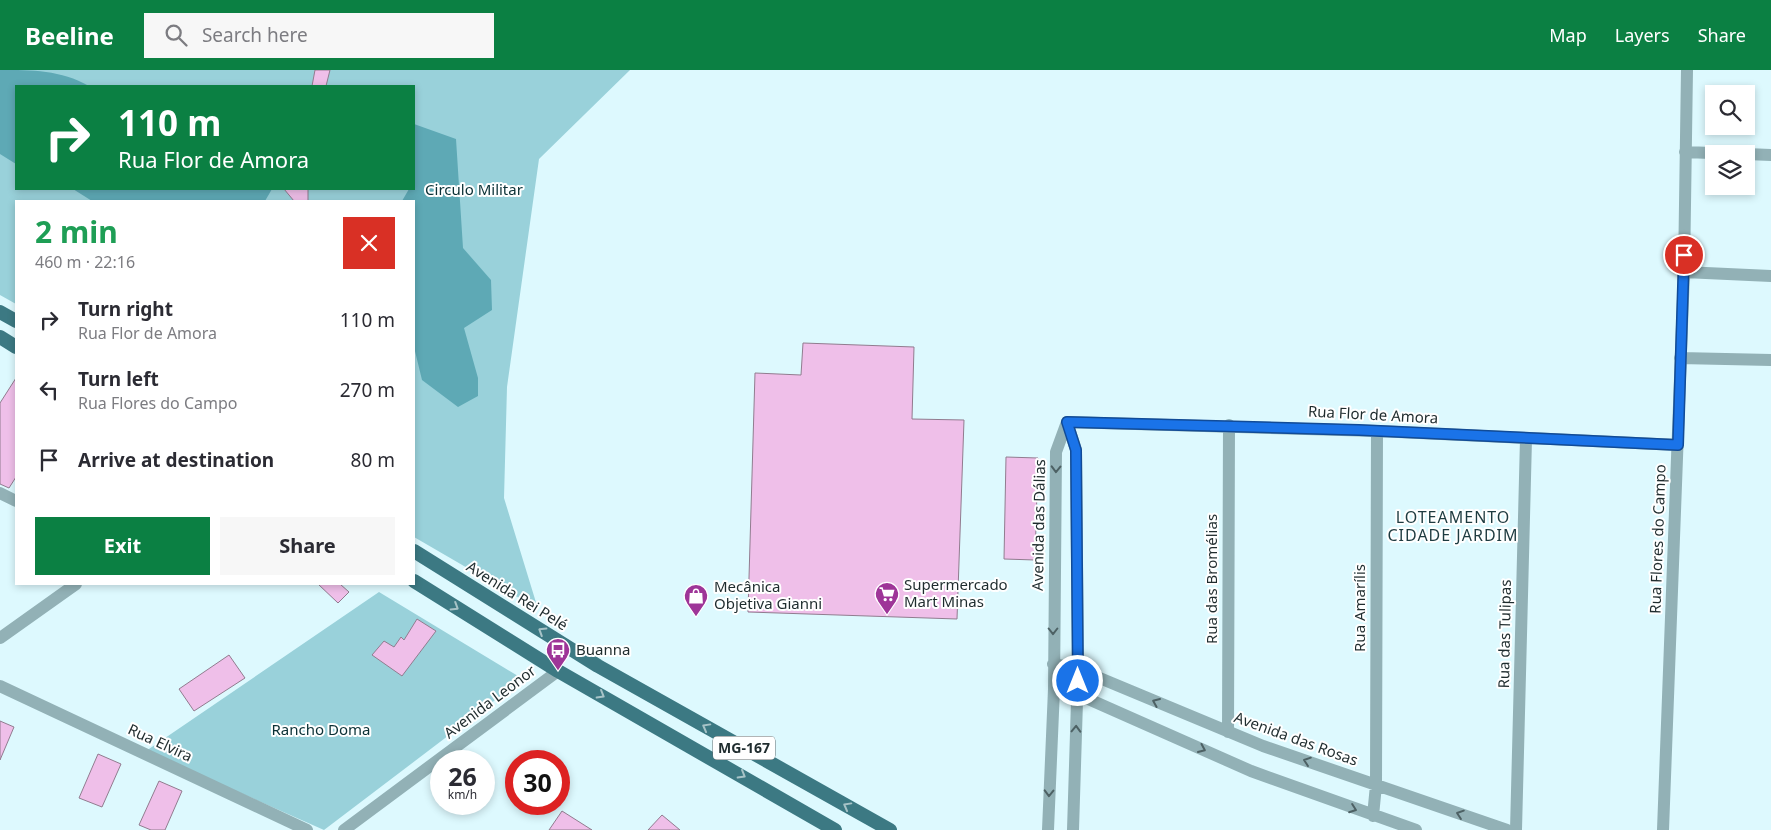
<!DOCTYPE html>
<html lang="en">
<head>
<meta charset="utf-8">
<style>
  :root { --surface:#fff; --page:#f7f7f7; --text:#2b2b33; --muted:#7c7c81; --accent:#0b8043 }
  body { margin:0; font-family:"Noto Sans",sans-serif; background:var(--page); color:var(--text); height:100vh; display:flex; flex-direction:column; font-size:19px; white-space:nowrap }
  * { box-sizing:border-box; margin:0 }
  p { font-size:16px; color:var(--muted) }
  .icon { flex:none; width:28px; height:28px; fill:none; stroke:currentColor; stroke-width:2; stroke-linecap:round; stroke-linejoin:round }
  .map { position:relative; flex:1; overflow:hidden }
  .drawer { position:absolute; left:15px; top:130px; width:400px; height:385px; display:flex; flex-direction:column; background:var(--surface); border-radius:0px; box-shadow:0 2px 8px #0003 }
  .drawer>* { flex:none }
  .hud { position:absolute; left:15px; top:15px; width:400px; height:105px; border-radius:0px; box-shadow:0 2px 8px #0003; background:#0b8043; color:#fff; overflow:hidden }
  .fabs { position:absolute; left:1705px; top:15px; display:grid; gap:10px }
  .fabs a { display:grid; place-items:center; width:50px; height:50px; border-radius:0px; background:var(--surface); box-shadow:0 2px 8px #0003; font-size:25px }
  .speed { position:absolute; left:430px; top:680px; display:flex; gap:10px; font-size:25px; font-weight:700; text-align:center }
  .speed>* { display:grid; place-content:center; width:65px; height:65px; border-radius:50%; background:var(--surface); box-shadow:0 2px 8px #0003; line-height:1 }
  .speed small { font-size:12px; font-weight:400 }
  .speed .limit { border:8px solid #d22; background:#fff; color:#111 }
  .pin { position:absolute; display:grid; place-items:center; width:42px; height:42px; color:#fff; margin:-21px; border:2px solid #fff; border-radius:50%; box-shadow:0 1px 5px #0007 }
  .me { position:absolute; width:55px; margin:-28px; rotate:0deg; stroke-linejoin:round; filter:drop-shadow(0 0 4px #0008) }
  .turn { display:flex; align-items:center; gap:18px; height:105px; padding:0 20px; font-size:22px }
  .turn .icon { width:65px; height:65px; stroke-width:2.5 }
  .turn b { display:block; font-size:35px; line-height:42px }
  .round { display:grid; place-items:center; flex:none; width:52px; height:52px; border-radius:0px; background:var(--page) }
  .overview { display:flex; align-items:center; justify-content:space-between; height:85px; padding:0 20px }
  h1 { font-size:30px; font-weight:700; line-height:38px; color:#1e9e55 }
  .button { display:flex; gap:10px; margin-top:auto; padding:10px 20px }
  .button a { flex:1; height:58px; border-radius:0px; background:var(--accent); color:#fff; font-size:20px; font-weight:700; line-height:58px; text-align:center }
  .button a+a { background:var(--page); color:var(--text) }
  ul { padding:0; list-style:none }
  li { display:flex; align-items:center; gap:15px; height:70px; padding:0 20px }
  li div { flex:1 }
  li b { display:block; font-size:19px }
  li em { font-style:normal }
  header { display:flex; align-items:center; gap:30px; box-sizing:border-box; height:70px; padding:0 25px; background:var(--accent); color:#fff }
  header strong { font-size:24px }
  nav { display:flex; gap:28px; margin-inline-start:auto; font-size:18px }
  .search { width:350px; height:45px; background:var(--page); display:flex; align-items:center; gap:12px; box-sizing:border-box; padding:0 18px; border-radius:0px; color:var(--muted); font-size:19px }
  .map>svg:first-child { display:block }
  .green { fill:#99d1da; fill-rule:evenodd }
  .water { fill:#5ea9b5 }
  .building { fill:#efbfe9; stroke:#917c8f }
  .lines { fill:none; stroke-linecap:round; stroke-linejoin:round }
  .minor { stroke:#92b1b6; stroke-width:12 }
  .primary { stroke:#3c7983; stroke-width:14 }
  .oneway { stroke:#4d6164 }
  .oneway2 { stroke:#a7c3c7 }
  .route-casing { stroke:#114b97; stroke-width:12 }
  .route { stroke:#1a73e8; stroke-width:9 }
  .labels { text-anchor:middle; stroke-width:4; stroke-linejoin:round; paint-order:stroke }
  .shield { fill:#fff; stroke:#626b6d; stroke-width:1 }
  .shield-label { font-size:14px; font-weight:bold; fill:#1f2c2e }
  .park-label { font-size:15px; fill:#0b3136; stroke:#fff }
  .street-label { font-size:15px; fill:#1f2c2e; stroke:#fff }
  .poi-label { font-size:15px; fill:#1f2c2e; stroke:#fff; text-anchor:start }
  .neighbourhood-label { font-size:16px; letter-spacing:1px; fill:#1d3b40; stroke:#fff }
</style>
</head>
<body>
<header>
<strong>Beeline</strong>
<div class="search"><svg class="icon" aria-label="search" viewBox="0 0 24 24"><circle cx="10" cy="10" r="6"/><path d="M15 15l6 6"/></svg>Search here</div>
<nav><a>Map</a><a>Layers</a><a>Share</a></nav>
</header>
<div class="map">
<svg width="1771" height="760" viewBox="0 0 1771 760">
  <rect width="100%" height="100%" fill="#ddf9fe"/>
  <!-- green -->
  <path class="green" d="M0 0H630L539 89 507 317 504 428 538 539 414 467V131H16V234L0 225ZM16 16H414V119H16Z
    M379 522 523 609 324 760 146 681Z"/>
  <!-- water -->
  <path class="water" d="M0 0C32 0 61 0 89 16H16V94L0 84Z
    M414 54 456 69 463 178 491 210 492 240 464 258 478 308V326L458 337 422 310 414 277V131H402L409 119H414Z
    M73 119H272L265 131H92Z"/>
  <!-- building -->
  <path class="building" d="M315 0H330L326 16H312Z
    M284 119H308V131H294Z
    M803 273 914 277 912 349 964 350 957 549 748 542 755 303 801 305Z
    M16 308V407L9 418 0 414V333Z
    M1006 387 1038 388 1035 490 1004 489Z
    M318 514H340L349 522 338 533Z
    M417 549 436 561 402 606 372 585 384 571 394 577 401 567 404 570Z
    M229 585 245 608 194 641 179 619Z
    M0 651 14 657 0 690Z
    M98 684 121 694 102 737 79 728Z
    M159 711 182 721 165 760H151L139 755Z
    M562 741 592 760H549Z
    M662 745 680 760H648Z"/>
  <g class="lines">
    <!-- minor -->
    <path class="minor" d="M1685 82 1737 84
      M1746 84 1771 85
      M1684 202 1771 206
      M1680 288 1771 290
      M1067 352 1377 361 1678 375
      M1067 352 1076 380 1078 599 1073 760
      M0 423 16 431
      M0 568 76 514
      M1053 594 1078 599 1263 676 1507 760
      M0 616 307 760
      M1054 619 1077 624 1251 701 1416 760
      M1228 662 1229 355
      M1373 746 1376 715 1377 361
      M344 760 558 601
      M1048 760 1054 619 1056 382 1067 352
      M1516 760 1526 369
      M1663 760 1684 202 1687 0"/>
    <!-- primary -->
    <path class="primary" d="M0 242 16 251
      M0 267 16 277
      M414 481 598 596 890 760
      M414 511 558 601 835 760"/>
  </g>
  <!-- one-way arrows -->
  <defs><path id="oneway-chevron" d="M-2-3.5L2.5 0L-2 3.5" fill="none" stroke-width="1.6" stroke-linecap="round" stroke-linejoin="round" transform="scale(1.25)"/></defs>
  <g class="oneway">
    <use href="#oneway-chevron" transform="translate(1056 399) rotate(91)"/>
    <use href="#oneway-chevron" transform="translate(1053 561) rotate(90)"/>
    <use href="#oneway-chevron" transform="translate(1156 632) rotate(-157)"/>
    <use href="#oneway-chevron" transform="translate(1076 659) rotate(-88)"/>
    <use href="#oneway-chevron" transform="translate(1202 679) rotate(24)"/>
    <use href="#oneway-chevron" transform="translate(1307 691) rotate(-161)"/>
    <use href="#oneway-chevron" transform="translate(1049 723) rotate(91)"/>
    <use href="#oneway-chevron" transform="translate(1353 739) rotate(20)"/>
    <use href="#oneway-chevron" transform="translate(1460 744) rotate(-161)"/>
  </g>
  <g class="oneway2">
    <use href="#oneway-chevron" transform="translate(455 537) rotate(32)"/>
    <use href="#oneway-chevron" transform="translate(542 561) rotate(-148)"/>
    <use href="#oneway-chevron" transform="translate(601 625) rotate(30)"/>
    <use href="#oneway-chevron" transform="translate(706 657) rotate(-151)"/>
    <use href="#oneway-chevron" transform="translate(742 705) rotate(30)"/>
    <use href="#oneway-chevron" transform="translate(847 736) rotate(-151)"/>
  </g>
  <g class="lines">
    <!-- route casing -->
    <g class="route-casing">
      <path id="route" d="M1078 611 1076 380 1067 352 1359 360 1678 375 1684 185"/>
    </g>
    <!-- route -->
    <use href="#route" class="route"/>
  </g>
  <!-- icons -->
  <defs>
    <g id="supermarket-pin" transform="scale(1.25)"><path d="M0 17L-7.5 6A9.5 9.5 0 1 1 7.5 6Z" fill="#9e3598" stroke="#fff"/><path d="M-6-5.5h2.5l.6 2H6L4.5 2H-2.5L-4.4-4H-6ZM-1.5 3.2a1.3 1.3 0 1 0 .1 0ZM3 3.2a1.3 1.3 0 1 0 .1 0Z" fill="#fff"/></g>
    <g id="shop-pin" transform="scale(1.25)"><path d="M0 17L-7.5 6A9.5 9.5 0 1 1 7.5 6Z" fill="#9e3598" stroke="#fff"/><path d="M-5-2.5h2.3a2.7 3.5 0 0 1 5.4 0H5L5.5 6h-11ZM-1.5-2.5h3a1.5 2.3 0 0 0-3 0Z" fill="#fff"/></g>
    <g id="bus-pin" transform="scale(1.25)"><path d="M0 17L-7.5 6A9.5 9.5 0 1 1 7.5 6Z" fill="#9e3598" stroke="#fff"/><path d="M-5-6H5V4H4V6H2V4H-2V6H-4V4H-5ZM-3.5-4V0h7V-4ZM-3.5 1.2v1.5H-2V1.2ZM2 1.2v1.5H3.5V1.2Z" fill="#fff"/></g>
  </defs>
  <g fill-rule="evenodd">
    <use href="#supermarket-pin" x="887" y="524"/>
    <use href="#shop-pin" x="696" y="526"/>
    <use href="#bus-pin" x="558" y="580"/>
  </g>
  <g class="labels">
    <!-- shield labels -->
    <rect class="shield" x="713" y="666.5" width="62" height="23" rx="4"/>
    <g class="shield-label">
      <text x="744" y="683">MG-167</text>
    </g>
    <!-- park labels -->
    <g class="park-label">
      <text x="474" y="125">Circulo Militar</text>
      <text x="321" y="665">Rancho Doma</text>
    </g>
    <!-- street labels -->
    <g class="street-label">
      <text transform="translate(1373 345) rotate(3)" y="5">Rua Flor de Amora</text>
      <text transform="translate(1039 455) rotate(-89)" y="5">Avenida das Dálias</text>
      <text transform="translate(1658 469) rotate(-88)" y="5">Rua Flores do Campo</text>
      <text transform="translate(1212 509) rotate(-90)" y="5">Rua das Bromélias</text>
      <text transform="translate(517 526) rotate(32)" y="5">Avenida Rei Pelé</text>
      <text transform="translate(1360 538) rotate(-90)" y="5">Rua Amarílis</text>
      <text transform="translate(1505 564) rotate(-89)" y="5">Rua das Tulipas</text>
      <text transform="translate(490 632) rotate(-37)" y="5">Avenida Leonor</text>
      <text transform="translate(1296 669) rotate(20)" y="5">Avenida das Rosas</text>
      <text transform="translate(160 673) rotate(25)" y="5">Rua Elvira</text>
    </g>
    <!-- poi labels -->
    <g class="poi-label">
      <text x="904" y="520">Supermercado<tspan x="904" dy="17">Mart Minas</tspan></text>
      <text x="714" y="522">Mecânica<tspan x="714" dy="17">Objetiva Gianni</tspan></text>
      <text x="576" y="585">Buanna</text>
    </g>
    <!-- neighbourhood labels -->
    <g class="neighbourhood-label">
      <text x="1453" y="453">LOTEAMENTO<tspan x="1453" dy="18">CIDADE JARDIM</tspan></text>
    </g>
  </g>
</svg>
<div class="fabs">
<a><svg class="icon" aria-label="search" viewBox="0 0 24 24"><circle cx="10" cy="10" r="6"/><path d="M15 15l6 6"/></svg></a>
<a><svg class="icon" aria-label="layers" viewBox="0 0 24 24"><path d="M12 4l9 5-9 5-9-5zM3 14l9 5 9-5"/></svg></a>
</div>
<div class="speed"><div>26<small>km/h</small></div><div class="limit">30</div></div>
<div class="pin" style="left:1684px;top:185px;background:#d93025"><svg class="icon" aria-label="arrive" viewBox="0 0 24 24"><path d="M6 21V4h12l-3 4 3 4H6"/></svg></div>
<svg class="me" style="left:1078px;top:611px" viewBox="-20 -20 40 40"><circle r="17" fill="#1a73e8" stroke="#fff" stroke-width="3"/><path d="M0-11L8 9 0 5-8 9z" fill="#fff"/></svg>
<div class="hud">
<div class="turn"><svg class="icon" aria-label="right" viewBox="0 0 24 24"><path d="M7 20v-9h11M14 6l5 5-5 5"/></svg><div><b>110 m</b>Rua Flor de Amora</div></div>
</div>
<section class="drawer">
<div class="overview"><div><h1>2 min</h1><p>460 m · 22:16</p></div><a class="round" style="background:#d93025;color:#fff"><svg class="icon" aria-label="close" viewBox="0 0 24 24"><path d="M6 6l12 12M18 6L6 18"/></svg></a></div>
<ul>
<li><svg class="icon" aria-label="right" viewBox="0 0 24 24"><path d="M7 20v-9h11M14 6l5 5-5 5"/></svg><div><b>Turn right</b><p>Rua Flor de Amora</p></div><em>110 m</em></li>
<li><svg class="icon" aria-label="left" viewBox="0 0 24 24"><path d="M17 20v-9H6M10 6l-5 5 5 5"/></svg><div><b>Turn left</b><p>Rua Flores do Campo</p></div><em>270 m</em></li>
<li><svg class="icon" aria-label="arrive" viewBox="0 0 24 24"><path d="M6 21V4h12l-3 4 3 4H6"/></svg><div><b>Arrive at destination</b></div><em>80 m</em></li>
</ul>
<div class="button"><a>Exit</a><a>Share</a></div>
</section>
</div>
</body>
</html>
